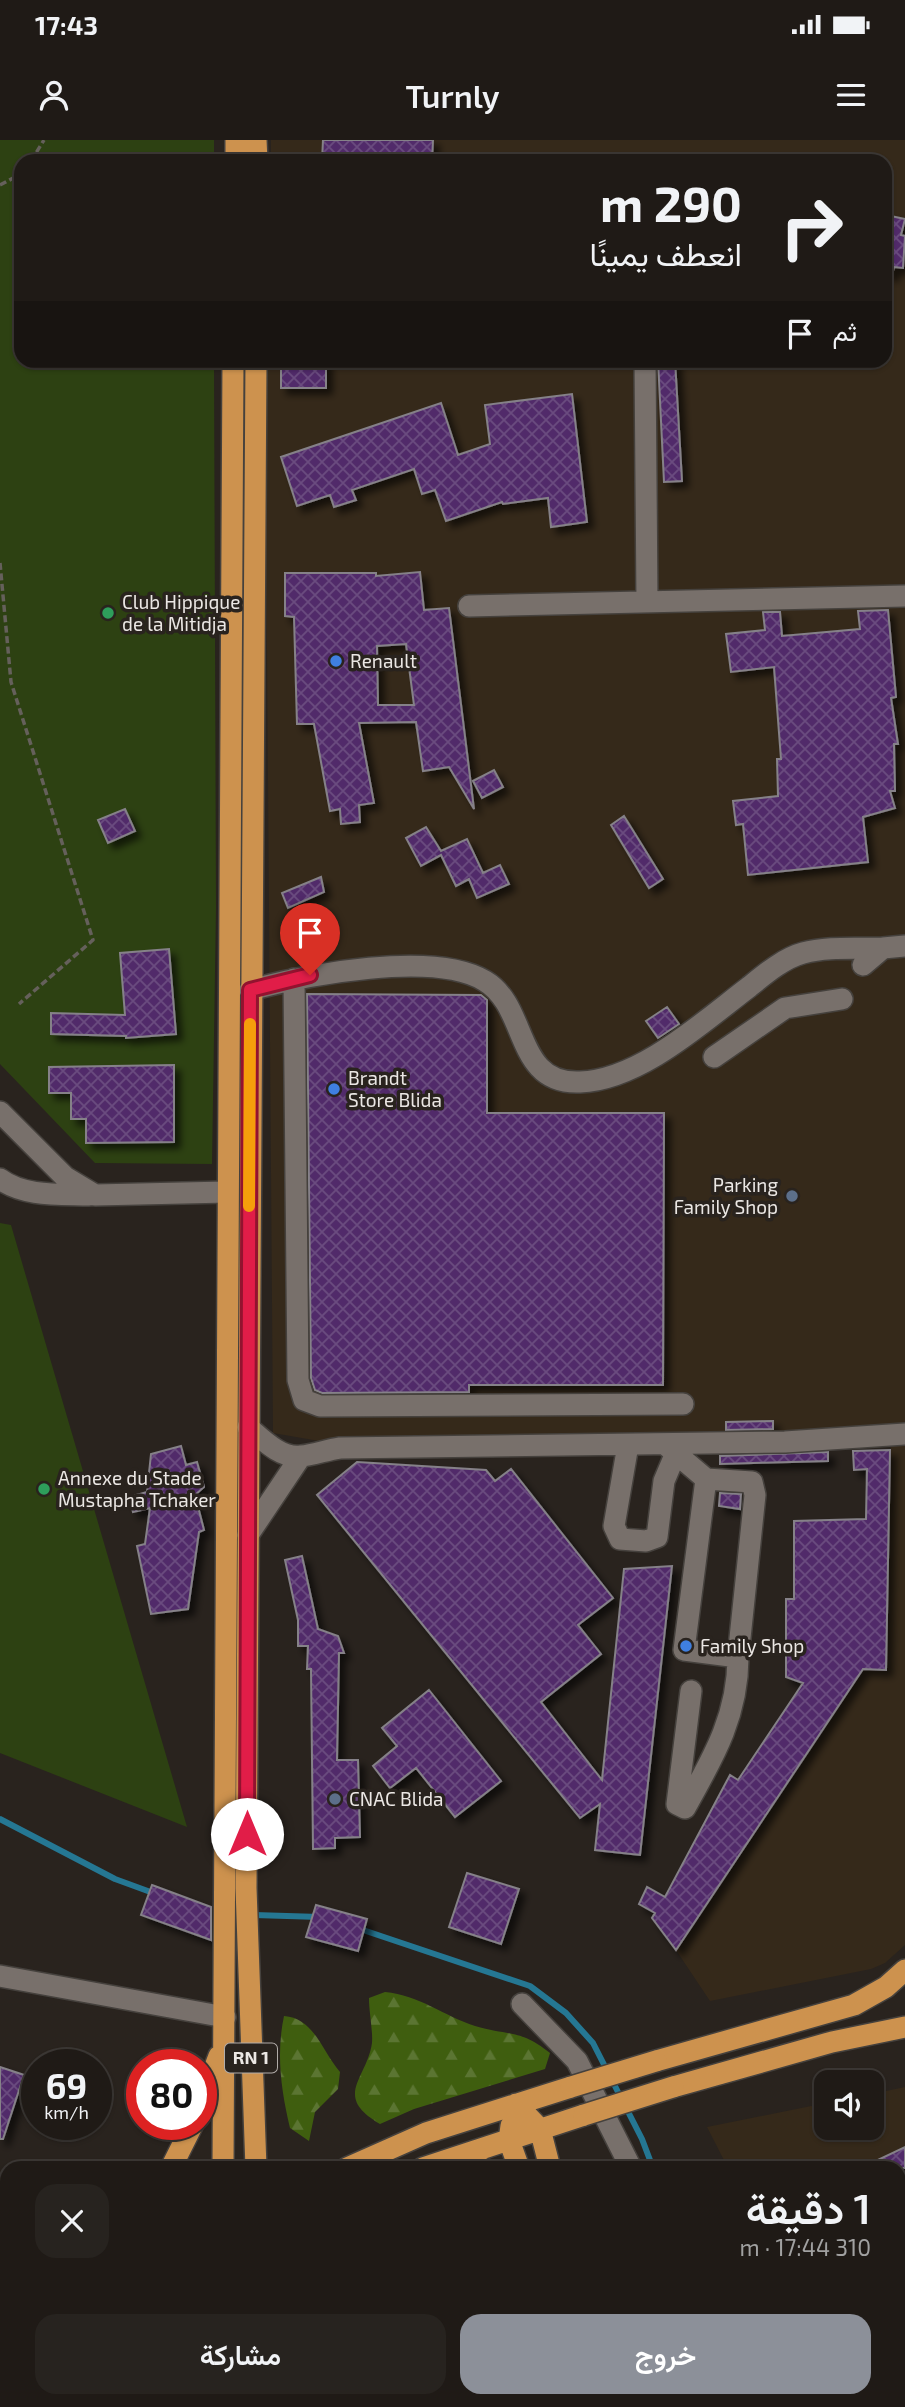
<!DOCTYPE html>
<html lang="ar">
<head>
<meta charset="utf-8">
<style>
  :root { --surface:#1f1a16; --page:#27231f; --text:#f1f3f6; --muted:#a1a1a1; --line:#3c3835; --accent:#8c9099 }
  body { margin:0; font-family:"Exo 2",Vazirmatn,sans-serif; background:var(--page); color:var(--text); direction:rtl; height:100vh; display:flex; flex-direction:column; font-size:26px; white-space:nowrap }
  * { box-sizing:border-box; margin:0 }
  p { font-size:23px; color:var(--muted) }
  .icon { flex:none; width:38px; height:38px; fill:none; stroke:currentColor; stroke-width:2; stroke-linecap:round; stroke-linejoin:round }
  .map { position:relative; flex:1; overflow:hidden; direction:ltr }
  .drawer { position:absolute; left:0px; top:2021px; width:906px; height:247px; display:flex; flex-direction:column; background:var(--surface); border-radius:21px 21px 0 0; box-shadow:0 2px 5px #0004,0 0 0 2px var(--line); direction:rtl }
  .drawer>* { flex:none }
  .guide { position:absolute; left:14px; top:14px; width:878px; height:214px; border-radius:21px; box-shadow:0 2px 5px #0004,0 0 0 2px var(--line); direction:rtl; background:#1f1a16; color:var(--text); overflow:hidden }
  .controls { position:absolute; left:814px; top:1930px; display:grid; gap:14px }
  .controls a { display:grid; place-items:center; width:70px; height:70px; border-radius:14px; background:var(--surface); box-shadow:0 2px 5px #0004,0 0 0 2px var(--line); font-size:35px }
  .speed { position:absolute; left:21px; top:1909px; display:flex; gap:14px; font-size:35px; font-weight:700; text-align:center }
  .speed>* { display:grid; place-content:center; width:91px; height:91px; border-radius:50%; background:var(--surface); box-shadow:0 2px 5px #0004,0 0 0 2px var(--line); line-height:1 }
  .speed small { font-size:18px; font-weight:400 }
  .speed .limit { border:10px solid #d22; background:#fff; color:#111 }
  .pin { position:absolute; display:grid; place-items:center; width:60px; height:60px; color:#fff; margin:-72px -30px; border-radius:50% 50% 50% 0; rotate:-45deg; box-shadow:0 0 7px #0007 }
  .pin .icon { rotate:45deg }
  .me { position:absolute; width:77px; margin:-38px; rotate:0deg; stroke-linejoin:round; filter:drop-shadow(0 0 5px #0008) }
  .turn { display:flex; align-items:center; gap:24px; height:147px; padding:0 35px; font-size:32px }
  .turn .icon { width:91px; height:91px; stroke-width:2.5 }
  .turn b { display:block; font-size:49px; line-height:60px }
  .then { display:flex; align-items:center; height:66px; padding:0 35px; background:#0003; gap:14px; font-size:26px }
  .round { display:grid; place-items:center; flex:none; width:74px; height:74px; border-radius:21px; background:var(--page) }
  .headline { display:flex; align-items:center; justify-content:space-between; height:119px; padding:0 35px }
  h1 { font-size:42px; font-weight:600; line-height:52px }
  .primary-button { display:flex; gap:14px; margin-top:auto; padding:14px 35px }
  .primary-button a { flex:1; height:80px; border-radius:21px; background:var(--accent); color:#fff; font-size:28px; font-weight:600; line-height:80px; text-align:center }
  .primary-button a+a { background:var(--page); color:var(--text) }
  .status { display:flex; justify-content:space-between; align-items:center; height:49px; padding:0 35px; background:var(--surface); direction:ltr }
  .status svg { height:19px; fill:currentColor }
  header { display:flex; justify-content:space-between; align-items:center; height:91px; padding:0 35px; background:var(--surface); font-size:32px; font-weight:600 }
  .map>svg:first-child { display:block }
  .industrial { fill:#35291a }
  .forest { fill:url(#forest-firs) }
  .garden { fill:#2d4112 }
  .lines { fill:none; stroke-linecap:round; stroke-linejoin:round }
  .stream { stroke:#257793; stroke-width:6 }
  .building { fill:url(#building-cross-hatch); stroke:#858188; stroke-width:2; fill-rule:evenodd; filter:url(#shadow) }
  .minor-casing { stroke:#45413d; stroke-width:24 }
  .highway-casing { stroke:#45413d; stroke-width:24 }
  .path { stroke:#65605b; stroke-width:3.5; stroke-dasharray:7 3.5; stroke-linecap:butt }
  .minor { stroke:#78706b; stroke-width:21 }
  .highway { stroke:#cd924e; stroke-width:21 }
  .highway-bridge-casing { stroke:#45413d; stroke-width:24; stroke-linecap:butt }
  .highway-bridge { stroke:#cd924e; stroke-width:21 }
  .route-casing { stroke:#92132f; stroke-width:18 }
  .route { stroke:#e11d48; stroke-width:12 }
  .slow { stroke:#f59e0b; stroke-width:12 }
  .leisure-dot { fill:#2e9e5b; stroke:#29231e; stroke-width:2.5 }
  .shop-dot { fill:#3f7fe0; stroke:#29231e; stroke-width:2.5 }
  .service-dot { fill:#5c6f8a; stroke:#29231e; stroke-width:2.5 }
  .labels { text-anchor:middle; stroke-width:7; stroke-linejoin:round; paint-order:stroke }
  .shield { fill:#29231e; stroke:#b1aca9; stroke-width:2 }
  .shield-label { font-size:18px; font-weight:bold; fill:#ebe7e4 }
  .poi-label { font-size:19px; fill:#ebe7e4; stroke:#29231e; text-anchor:start }
</style>
</head>
<body>
<div class="status"><b>17:43</b><svg viewBox="0 0 49 12"><path d="M0 12V9h3v3zM5 12V6h3v6zM10 12V3h3v9zM15 12V0h3v12zM26 1h20v11H26zM47 4h2v5h-2z"/></svg></div>
<header><svg class="icon" aria-label="menu" viewBox="0 0 24 24"><path d="M4 6h16M4 12h16M4 18h16"/></svg>Turnly<svg class="icon" aria-label="person" viewBox="0 0 24 24"><circle cx="12" cy="8" r="4"/><path d="M4 21q1-7 8-7t8 7"/></svg></header>
<div class="map">
<svg width="905" height="2267" viewBox="0 0 905 2267">
  <defs>
    <pattern id="forest-firs" width="22" height="20" patternUnits="userSpaceOnUse" patternTransform="scale(1.75)"><rect width="22" height="20" fill="#3f5e0f"/><path d="M5 1l3.5 6h-7zM16 11l3.5 6h-7z" fill="#5b7532"/></pattern>
    <pattern id="building-cross-hatch" width="8" height="8" patternUnits="userSpaceOnUse" patternTransform="scale(1.75)"><rect width="8" height="8" fill="#512c6a"/><path d="M0 0l8 8M0 8l8-8" fill="none" stroke="#6a4b7f"/></pattern>
    <filter id="shadow"><feDropShadow dx="6" dy="6" stdDeviation="3.5" flood-color="#0009"/></filter>
  </defs>
  <rect width="100%" height="100%" fill="#29231e"/>
  <!-- industrial -->
  <path class="industrial" d="M271 0H905V1805L885 1823 871 1829 710 1861 676 1810 863 1529 886 1530 891 1295 319 1301 273 1293 265 248V221L886 220V21H271Z
    M905 1947V2267H853L850 2261H900V2028H728L707 1987 826 1963V1988H872V1954Z
    M636 2261H729L732 2267H635Z"/>
  <!-- forest -->
  <path class="forest" d="M385 1852C419 1855 444 1876 475 1886 509 1896 520 1889 550 1913L545 1929 414 1969 380 1984C332 1956 367 1939 372 1903 373 1891 369 1872 369 1858Z
    M284 1876C314 1878 322 1911 340 1932L338 1949 315 1972 309 2001 290 1988C281 1950 276 1914 284 1876Z"/>
  <!-- garden -->
  <path class="garden" d="M0 0H214V21H21V220L214 221 216 768 212 1024 95 1023 0 924Z
    M0 1083 11 1085 187 1687 0 1613Z
    M7 2249V2261H209V2267H0V2253Z"/>
  <g class="lines">
    <!-- stream -->
    <path class="stream" d="M0 1679 115 1739 156 1754
      M250 1775 320 1777
      M357 1788 530 1846 566 1873 593 1903 642 1999 653 2028
      M760 2261 763 2267"/>
  </g>
  <!-- building -->
  <path class="building" d="M323 0H433L432 21H322Z
    M886 75 905 79 901 95 905 96 903 128 894 127 892 135 886 134Z
    M281 220H326V248H281Z
    M658 220H675L682 341 664 342Z
    M572 254 587 382 551 387 548 358 503 364 502 362 446 381 435 350 422 354 414 329 352 350 356 360 334 367 330 355 297 366 281 317 441 263 458 315 490 304 485 265Z
    M420 432 424 470 449 468 474 669 449 627 423 631 416 582 359 583 374 663 359 665 360 682 341 684 340 669 330 671 314 584H297L294 477 285 476V433H376V436ZM406 504 414 565H378L377 506Z
    M888 470 896 557 891 558 898 604H894L895 651H890L895 668 863 677 868 722 748 735 743 684 736 685 733 661 778 656 777 619H781L774 527 731 532 726 494 765 490 763 472H780L782 496 860 489 858 471Z
    M494 630 503 647 482 658 473 641Z
    M125 669 135 691 108 703 98 680Z
    M624 676 663 739 649 748 611 685Z
    M426 687 441 711 467 699 483 733 500 725 509 744 477 758 469 739 456 746 441 715 421 726 406 698Z
    M321 737 324 752 288 768 282 753Z
    M169 809 176 894 126 898V896L51 894V873L125 875 120 813Z
    M307 854 481 855 487 860V973H664L663 1245H469V1252L322 1253 315 1250 311 1238Z
    M667 867 679 884 658 898 646 881Z
    M174 925V1002L86 1003V979H71V953H49V927Z
    M773 1281V1289L726 1290V1282Z
    M181 1306 186 1325 197 1322 204 1347 195 1355 204 1390 199 1392 188 1469 151 1474 137 1406 145 1404 150 1368 133 1372 129 1357 147 1352 151 1314Z
    M890 1310 886 1530 863 1529 676 1810 652 1778 655 1773 639 1764 647 1747 665 1757 730 1635 738 1640 803 1543 786 1537V1459H794V1381L866 1379 867 1329 854 1330 853 1311Z
    M828 1312V1321L720 1324V1316Z
    M357 1322 486 1330 495 1341 511 1329 613 1458 578 1485 601 1514 541 1562 602 1640 624 1429 672 1426 640 1715 595 1710 600 1664 580 1678 317 1355Z
    M720 1353 741 1354 740 1369 719 1366Z
    M302 1416 318 1489 338 1496 344 1513H339L337 1620H358L360 1697 335 1698V1708L313 1709 311 1529H307L308 1506H298V1480L285 1420Z
    M429 1550 501 1641 455 1677 416 1628 390 1648 373 1626 397 1606 382 1588Z
    M467 1733 519 1749 501 1804 449 1787Z
    M152 1745 211 1767V1800L141 1775Z
    M316 1765 367 1779 358 1811 306 1797Z
    M0 1927 24 1935 3 1999H0Z
    M905 2007V2028H861Z"/>
  <g class="lines">
    <!-- minor casing -->
    <g class="minor-casing">
      <path id="minor" d="M645 220 647 461
        M469 466 905 456
        M863 825 883 808 905 806
        M294 839 298 1240 304 1260 320 1266 683 1264
        M250 850C306 835 434 810 485 841 529 867 514 945 580 942 640 940 704 881 749 847 765 834 784 818 803 813 828 806 857 809 883 808
        M714 917 785 868 842 859
        M0 972 65 1037 95 1055 227 1052
        M0 1039C24 1057 60 1054 89 1055
        M248 1287C262 1299 281 1319 301 1316 314 1315 326 1310 340 1308L785 1302 905 1294
        M628 1305 614 1386 620 1399 646 1401 657 1397 664 1341 675 1315
        M666 1305 706 1339 752 1342 755 1355 738 1517 684 1510 706 1339
        M248 1395 301 1316
        M691 1551 677 1664 685 1668C713 1618 738 1576 738 1517
        M0 1836 225 1877
        M522 1864 577 1921 631 2028
        M742 2261 744 2267"/>
    </g>
    <!-- highway casing -->
    <g class="highway-casing">
      <path id="highway" d="M256 0 257 21
        M236 21V0
        M656 1921 854 1865 886 1847 905 1830
        M673 1947 832 1902 905 1887
        M201 1963 219 1916
        M516 1964 540 1989 550 2028
        M511 1986 509 2000 519 2028
        M447 2022 483 2028
        M171 2028 193 1984
        M223 2028 233 220
        M256 2028 246 1748 256 220
        M347 2028 426 1993 571 1947
        M423 2028 584 1975
        M0 2162 7 2158
        M0 2196 7 2192
        M0 2230 7 2226
        M261 2261V2267
        M304 2261 308 2267
        M222 2267V2261
        M524 2267 531 2261
        M559 2267 562 2261"/>
    </g>
    <!-- path -->
    <path class="path" d="M31 21 44 0
      M0 45 21 34
      M0 423 11 542 93 800 19 864
      M84 2261 86 2267
      M181 2261 183 2267
      M68 2267 81 2261"/>
    <!-- minor -->
    <use href="#minor" class="minor"/>
    <!-- highway -->
    <use href="#highway" class="highway"/>
    <!-- highway-bridge casing -->
    <g class="highway-bridge-casing">
      <path id="highway-bridge" d="M571 1947 656 1921
        M584 1975 673 1947"/>
    </g>
    <!-- highway-bridge -->
    <use href="#highway-bridge" class="highway-bridge"/>
  </g>
  <g class="lines">
    <!-- route casing -->
    <g class="route-casing">
      <path id="route" d="M247 1694 250 850 310 835"/>
    </g>
    <!-- route -->
    <use href="#route" class="route"/>
    <!-- slow -->
    <path class="slow" d="M249 1066 250 884"/>
  </g>
  <!-- markers -->
  <g class="leisure-dot">
    <circle cx="108" cy="473" r="7"/>
    <circle cx="44" cy="1349" r="7"/>
  </g>
  <g class="shop-dot">
    <circle cx="336" cy="521" r="7"/>
    <circle cx="334" cy="949" r="7"/>
    <circle cx="686" cy="1506" r="7"/>
  </g>
  <g class="service-dot">
    <circle cx="792" cy="1056" r="7"/>
    <circle cx="335" cy="1659" r="7"/>
  </g>
  <g class="labels">
    <!-- shield labels -->
    <rect class="shield" x="225" y="1903.5" width="52" height="29" rx="5"/>
    <g class="shield-label">
      <text x="251" y="1924">RN 1</text>
    </g>
    <!-- poi labels -->
    <g class="poi-label">
      <text x="122" y="469">Club Hippique<tspan x="122" dy="22">de la Mitidja</tspan></text>
      <text x="350" y="528">Renault</text>
      <text x="348" y="945">Brandt<tspan x="348" dy="22">Store Blida</tspan></text>
      <text x="778" y="1052" text-anchor="end">Parking<tspan x="778" dy="22">Family Shop</tspan></text>
      <text x="58" y="1345">Annexe du Stade<tspan x="58" dy="22">Mustapha Tchaker</tspan></text>
      <text x="700" y="1513">Family Shop</text>
      <text x="349" y="1666">CNAC Blida</text>
    </g>
  </g>
</svg>
<div class="controls">
<a><svg class="icon" aria-label="sound" viewBox="0 0 24 24"><path d="M4 9h4l5-4v14l-5-4H4zM17 9q2 3 0 6"/></svg></a>
</div>
<div class="speed"><div>69<small>km/h</small></div><div class="limit">80</div></div>
<div class="pin" style="left:310px;top:835px;background:#d93025"><svg class="icon" aria-label="arrive" viewBox="0 0 24 24"><path d="M6 21V4h12l-3 4 3 4H6"/></svg></div>
<svg class="me" style="left:247px;top:1694px" viewBox="-20 -20 40 40"><circle r="19" fill="#fff"/><path d="M0-13L10 11 0 6-10 11z" fill="#e11d48"/></svg>
<div class="guide">
<div class="turn"><svg class="icon" aria-label="right" viewBox="0 0 24 24"><path d="M7 20v-9h11M14 6l5 5-5 5"/></svg><div><b>290 m</b>انعطف يمينًا</div></div>
<div class="then">ثم<svg class="icon" aria-label="arrive" viewBox="0 0 24 24"><path d="M6 21V4h12l-3 4 3 4H6"/></svg></div>
</div>
<section class="drawer">
<div class="headline"><div><h1>1 دقيقة</h1><p>310 m · 17:44</p></div><a class="round"><svg class="icon" aria-label="close" viewBox="0 0 24 24"><path d="M6 6l12 12M18 6L6 18"/></svg></a></div>
<div class="primary-button"><a>خروج</a><a>مشاركة</a></div>
</section>
</div>
</body>
</html>
